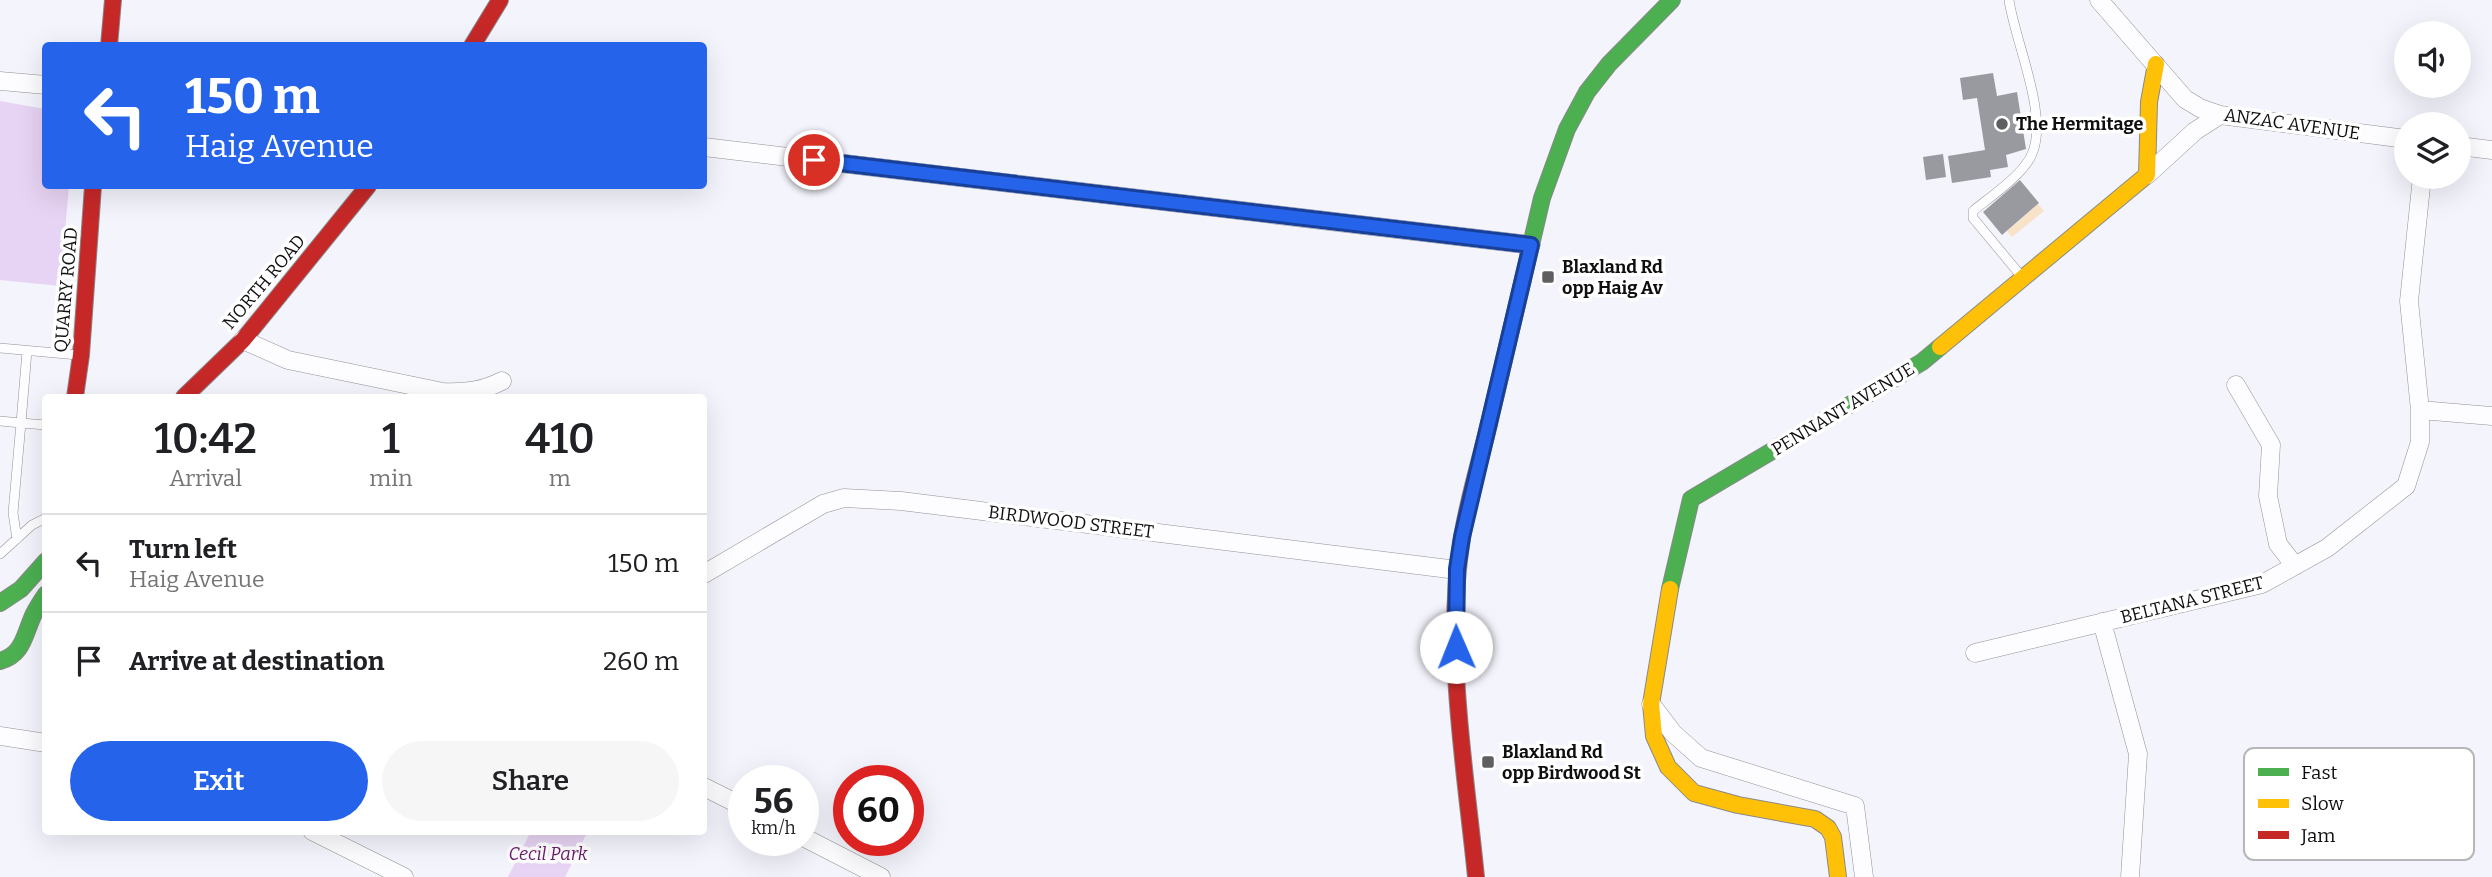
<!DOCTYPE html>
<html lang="en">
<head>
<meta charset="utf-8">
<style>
  :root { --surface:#fff; --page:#f6f6f6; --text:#202124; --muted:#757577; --line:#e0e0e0; --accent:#2563eb }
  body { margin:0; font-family:Bitter,serif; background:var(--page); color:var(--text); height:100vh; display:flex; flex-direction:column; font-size:26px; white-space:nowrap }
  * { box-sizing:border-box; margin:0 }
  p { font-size:23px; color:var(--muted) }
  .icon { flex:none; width:38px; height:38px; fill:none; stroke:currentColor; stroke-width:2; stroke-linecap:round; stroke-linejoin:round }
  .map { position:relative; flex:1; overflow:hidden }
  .sheet { position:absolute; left:42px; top:394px; width:665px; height:441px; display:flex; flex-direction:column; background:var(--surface); border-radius:7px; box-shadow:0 7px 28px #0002 }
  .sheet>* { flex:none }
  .guide { position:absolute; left:42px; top:42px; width:665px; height:147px; border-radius:7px; box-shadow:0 7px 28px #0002; background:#2563eb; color:#fff; overflow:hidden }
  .buttons { position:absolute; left:2394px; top:21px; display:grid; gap:14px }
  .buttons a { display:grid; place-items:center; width:77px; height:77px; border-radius:50%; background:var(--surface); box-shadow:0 7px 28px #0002; font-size:35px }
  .speed { position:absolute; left:728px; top:765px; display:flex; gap:14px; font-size:35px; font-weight:700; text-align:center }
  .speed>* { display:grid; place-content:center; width:91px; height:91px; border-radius:50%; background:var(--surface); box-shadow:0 7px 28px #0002; line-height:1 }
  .speed small { font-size:18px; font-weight:400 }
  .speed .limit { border:10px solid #d22; background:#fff; color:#111 }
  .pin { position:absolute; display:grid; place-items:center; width:60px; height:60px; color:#fff; margin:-30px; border:4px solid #fff; border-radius:50%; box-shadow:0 2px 7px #0007 }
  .me { position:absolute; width:77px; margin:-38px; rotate:359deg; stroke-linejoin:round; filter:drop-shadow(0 0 5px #0008) }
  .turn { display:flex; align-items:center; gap:24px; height:147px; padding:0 28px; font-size:32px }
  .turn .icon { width:91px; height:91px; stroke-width:2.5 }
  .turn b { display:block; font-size:49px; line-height:60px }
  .eta { display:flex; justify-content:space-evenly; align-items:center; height:119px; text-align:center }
  .eta b { font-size:42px; font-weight:600; line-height:49px }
  .action { display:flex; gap:14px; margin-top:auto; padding:14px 28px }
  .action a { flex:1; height:80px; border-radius:42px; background:var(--accent); color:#fff; font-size:28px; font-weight:600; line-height:80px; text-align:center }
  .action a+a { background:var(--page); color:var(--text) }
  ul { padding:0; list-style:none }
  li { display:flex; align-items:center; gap:21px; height:98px; padding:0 28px; border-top:2px solid var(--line) }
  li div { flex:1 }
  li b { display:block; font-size:26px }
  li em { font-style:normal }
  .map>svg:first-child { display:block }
  .green { fill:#e7d3f3 }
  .water { fill:#f8e3c9 }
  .building { fill:#999aa0 }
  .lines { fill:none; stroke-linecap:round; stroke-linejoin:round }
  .lane-casing { stroke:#929296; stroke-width:10 }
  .street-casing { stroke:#929296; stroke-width:19 }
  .fast-casing { stroke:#89898c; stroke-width:18 }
  .slow-casing { stroke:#89898c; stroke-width:18 }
  .jam-casing { stroke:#89898c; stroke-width:18 }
  .lane { stroke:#fdfdff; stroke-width:9 }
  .street { stroke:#fdfdff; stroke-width:18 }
  .fast { stroke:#4caf50; stroke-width:16 }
  .slow { stroke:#ffc107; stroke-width:16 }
  .jam { stroke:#c62828; stroke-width:16 }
  .route-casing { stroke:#184099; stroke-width:18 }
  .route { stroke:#2563eb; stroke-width:12 }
  .poi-dot { fill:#5f5f62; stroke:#fff; stroke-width:2.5 }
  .labels { text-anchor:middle; stroke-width:7; stroke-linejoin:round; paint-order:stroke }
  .poi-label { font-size:18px; font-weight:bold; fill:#0f0f0f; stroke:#fff; text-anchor:start }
  .street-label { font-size:18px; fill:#0f0f0f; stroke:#fff }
  .park-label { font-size:18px; font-style:italic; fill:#6b1b6b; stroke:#fff }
  .key { fill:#fff; stroke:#b7b7b7; stroke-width:2 }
  .key-label { font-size:19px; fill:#0f0f0f }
</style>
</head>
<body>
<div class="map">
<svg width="2492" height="877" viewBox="0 0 2492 877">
  <rect width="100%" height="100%" fill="#f4f4fc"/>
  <!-- green -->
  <path class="green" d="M0 101 45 109 46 186H69L60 286 0 280Z
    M531 831H588L565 877H508Z"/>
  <!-- water -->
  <path class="water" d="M2038 204 2044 211 2012 237 2007 231Z"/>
  <!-- building -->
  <path class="building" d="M1993 73 1997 96 2017 92 2026 149 2006 155 2008 167 1990 170 1991 177 1952 183 1948 156 1985 150 1977 98 1963 100 1960 78Z
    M1943 154 1946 177 1926 180 1923 157Z
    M2020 180 2039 203 2002 235 1983 212Z"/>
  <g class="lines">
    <!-- lane casing -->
    <g class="lane-casing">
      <path id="lane" d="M2009 0C2015 42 2049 115 2032 154 2024 174 1990 197 1973 211V218L2022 277
        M0 348 78 355
        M27 351 21 423 46 425
        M0 421 21 423 13 513 17 539
        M0 554 32 525 46 518"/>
    </g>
    <!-- street casing -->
    <g class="street-casing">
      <path id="street" d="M2099 0 2185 99 2200 108 2220 115 2406 139
        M0 81 46 85
        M2459 146 2492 150
        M704 147 1531 245
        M2147 175 2195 131 2220 115
        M243 340 288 360 443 392C465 393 482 391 502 381
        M2236 385 2271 445 2268 496 2278 544 2295 566
        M2420 410 2492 416
        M704 574 823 504 844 498 901 501 1457 570
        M2102 622 2138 754 2130 877
        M1975 653 2262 584 2327 548 2406 486 2420 442V410L2409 301 2422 177
        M1651 704 1673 733 1701 758 1855 806 1864 877
        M0 736 46 743
        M704 787 744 807
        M312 831 404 877
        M803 837 881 877"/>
    </g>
    <!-- fast casing -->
    <g class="fast-casing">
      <path id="fast" d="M1489 424 1542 198 1567 129 1587 92 1609 64 1672 0
        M1670 589 1691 499 1922 362 1940 347
        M0 603 21 589 46 561
        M0 661C22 655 24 637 32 618 35 610 41 602 46 594"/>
    </g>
    <!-- slow casing -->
    <g class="slow-casing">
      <path id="slow" d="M1940 347 2147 175 2149 102 2156 64
        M1670 589 1651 704 1654 736 1668 767 1694 793 1738 805 1815 819 1828 828 1833 837 1838 877"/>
    </g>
    <!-- jam casing -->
    <g class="jam-casing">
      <path id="jam" d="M109 46 113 0
        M472 46 500 0
        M75 397 81 355 93 186
        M184 397 243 340 368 186
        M1476 877C1465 766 1444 649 1462 538 1468 499 1480 461 1489 424"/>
    </g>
    <!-- lane -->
    <use href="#lane" class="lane"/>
    <!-- street -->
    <use href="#street" class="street"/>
    <!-- fast -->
    <use href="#fast" class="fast"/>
    <!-- slow -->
    <use href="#slow" class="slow"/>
    <!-- jam -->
    <use href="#jam" class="jam"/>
  </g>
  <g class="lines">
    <!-- route casing -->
    <g class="route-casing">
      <path id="route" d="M814 160 1531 245 1462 537 1457 569 1456 647"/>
    </g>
    <!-- route -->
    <use href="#route" class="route"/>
  </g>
  <!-- markers -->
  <g class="poi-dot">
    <circle cx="2002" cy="124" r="7"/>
    <rect x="1541" y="270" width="14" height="14" rx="3.5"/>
    <rect x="1481" y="755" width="14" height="14" rx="3.5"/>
  </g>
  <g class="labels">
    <!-- poi labels -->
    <g class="poi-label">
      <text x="2016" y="130">The Hermitage</text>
      <text x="1562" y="273">Blaxland Rd<tspan x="1562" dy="21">opp Haig Av</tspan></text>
      <text x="1502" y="758">Blaxland Rd<tspan x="1502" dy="21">opp Birdwood St</tspan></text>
    </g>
    <!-- street labels -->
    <g class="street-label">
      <text transform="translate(2292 124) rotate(8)" y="6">ANZAC AVENUE</text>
      <text transform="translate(264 282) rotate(-50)" y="6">NORTH ROAD</text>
      <text transform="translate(66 290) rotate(-85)" y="6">QUARRY ROAD</text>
      <text transform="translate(1843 409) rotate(-31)" y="6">PENNANT AVENUE</text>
      <text transform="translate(1071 522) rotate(7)" y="6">BIRDWOOD STREET</text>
      <text transform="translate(2192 600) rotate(-14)" y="6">BELTANA STREET</text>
    </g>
    <!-- park labels -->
    <g class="park-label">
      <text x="548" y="860">Cecil Park</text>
    </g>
  </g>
  <!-- legend -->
  <rect x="2244" y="748" width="230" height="112" rx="10" class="key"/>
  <rect x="2258" y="768" width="31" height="8" fill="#4caf50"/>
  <rect x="2258" y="799" width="31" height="9" fill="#ffc107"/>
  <rect x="2258" y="831" width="31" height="8" fill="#c62828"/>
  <g class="key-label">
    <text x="2301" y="779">Fast</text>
    <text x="2301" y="810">Slow</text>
    <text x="2301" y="842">Jam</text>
  </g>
</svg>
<div class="buttons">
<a><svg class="icon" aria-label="sound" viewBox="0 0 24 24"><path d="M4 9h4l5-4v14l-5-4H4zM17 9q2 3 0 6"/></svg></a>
<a><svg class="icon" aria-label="layers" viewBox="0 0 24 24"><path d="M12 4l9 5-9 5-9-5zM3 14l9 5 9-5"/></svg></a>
</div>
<div class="speed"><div>56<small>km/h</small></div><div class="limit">60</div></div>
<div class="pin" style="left:814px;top:160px;background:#d93025"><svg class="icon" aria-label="arrive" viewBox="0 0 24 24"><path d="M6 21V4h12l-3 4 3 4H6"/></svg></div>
<svg class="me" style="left:1456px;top:647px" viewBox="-20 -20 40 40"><circle r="19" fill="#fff"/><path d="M0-13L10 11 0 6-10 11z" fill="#2563eb"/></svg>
<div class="guide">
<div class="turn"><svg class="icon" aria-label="left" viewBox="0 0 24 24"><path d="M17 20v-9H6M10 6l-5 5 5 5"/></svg><div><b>150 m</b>Haig Avenue</div></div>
</div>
<section class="sheet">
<div class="eta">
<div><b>10:42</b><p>Arrival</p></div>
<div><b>1</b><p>min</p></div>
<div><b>410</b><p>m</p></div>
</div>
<ul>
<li><svg class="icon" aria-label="left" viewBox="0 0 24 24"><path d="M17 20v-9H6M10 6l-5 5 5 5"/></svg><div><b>Turn left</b><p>Haig Avenue</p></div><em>150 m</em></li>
<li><svg class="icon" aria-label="arrive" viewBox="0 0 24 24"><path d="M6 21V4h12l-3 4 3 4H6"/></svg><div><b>Arrive at destination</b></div><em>260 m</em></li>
</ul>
<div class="action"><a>Exit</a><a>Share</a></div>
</section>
</div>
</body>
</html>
